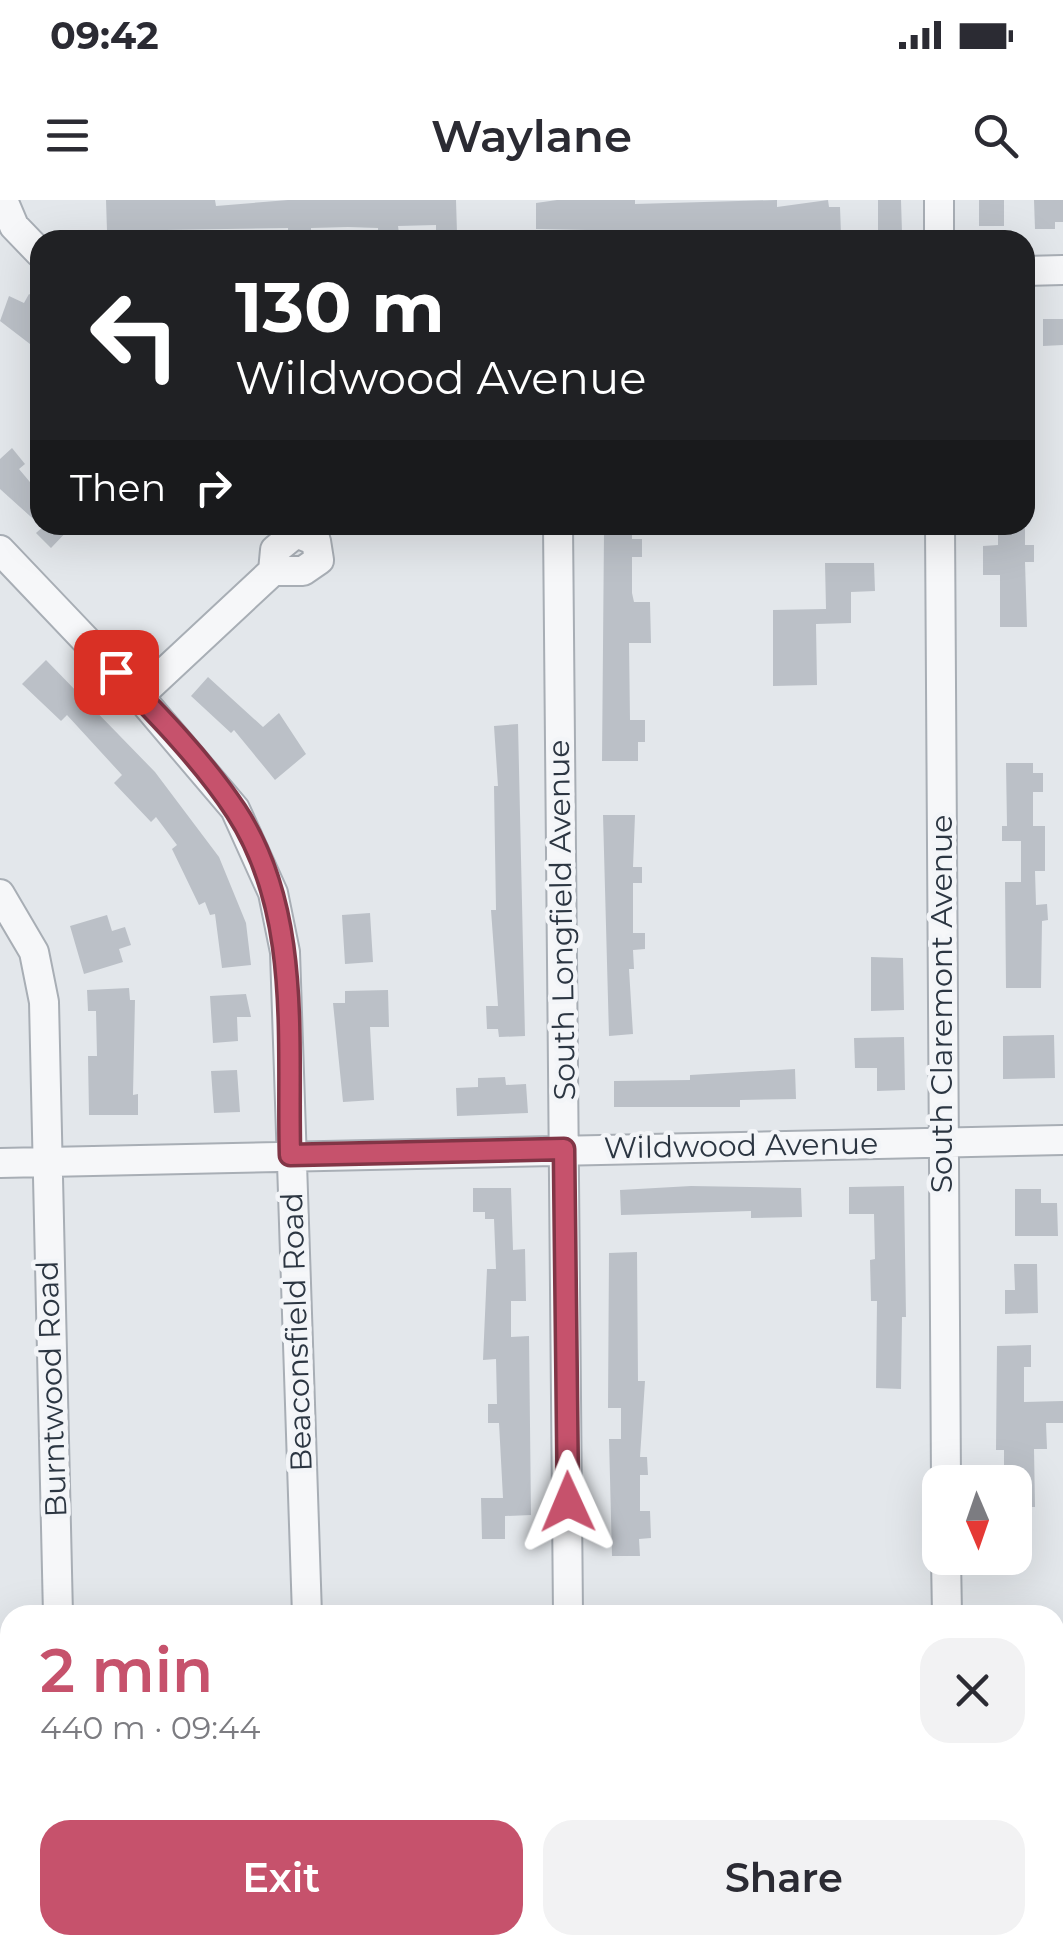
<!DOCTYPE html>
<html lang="en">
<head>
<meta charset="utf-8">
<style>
  :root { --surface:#fff; --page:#f2f2f3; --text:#2b2b33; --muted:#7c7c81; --accent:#c6526c }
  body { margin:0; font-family:Montserrat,sans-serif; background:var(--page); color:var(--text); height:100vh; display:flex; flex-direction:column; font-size:38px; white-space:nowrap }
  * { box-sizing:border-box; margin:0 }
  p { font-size:32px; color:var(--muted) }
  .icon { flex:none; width:55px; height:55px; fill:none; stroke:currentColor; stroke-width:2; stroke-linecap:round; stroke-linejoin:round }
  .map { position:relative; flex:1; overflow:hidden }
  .drawer { position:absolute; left:0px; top:1405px; width:1065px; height:350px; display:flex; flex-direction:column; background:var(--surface); border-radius:30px 30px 0 0; box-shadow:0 10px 40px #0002 }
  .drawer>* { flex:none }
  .guide { position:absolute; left:30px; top:30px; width:1005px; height:305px; border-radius:30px; box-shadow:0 10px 40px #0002; background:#202124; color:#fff; overflow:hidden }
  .needle { width:65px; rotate:178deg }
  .controls { position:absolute; left:922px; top:1265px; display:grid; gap:20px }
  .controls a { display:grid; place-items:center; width:110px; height:110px; border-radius:20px; background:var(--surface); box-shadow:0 10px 40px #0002; font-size:50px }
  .pin { position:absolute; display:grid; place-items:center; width:85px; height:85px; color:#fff; margin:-42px; border-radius:20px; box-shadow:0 5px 15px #0006 }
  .me { position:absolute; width:110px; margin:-55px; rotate:359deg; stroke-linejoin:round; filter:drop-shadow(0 0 8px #0008) }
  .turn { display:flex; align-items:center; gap:35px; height:210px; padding:0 40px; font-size:45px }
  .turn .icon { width:130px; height:130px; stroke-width:2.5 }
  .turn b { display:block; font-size:70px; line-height:85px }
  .then { display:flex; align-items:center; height:95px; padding:0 40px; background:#0003; gap:20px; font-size:38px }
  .round { display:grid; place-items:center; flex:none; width:105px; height:105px; border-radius:30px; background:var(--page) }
  .head { display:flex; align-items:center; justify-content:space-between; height:170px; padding:0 40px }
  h1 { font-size:60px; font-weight:600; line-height:75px; color:var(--accent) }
  .primary-button { display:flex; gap:20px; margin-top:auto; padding:20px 40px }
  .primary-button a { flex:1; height:115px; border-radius:30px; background:var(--accent); color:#fff; font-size:40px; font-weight:600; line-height:115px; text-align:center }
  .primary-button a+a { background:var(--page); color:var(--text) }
  .status { display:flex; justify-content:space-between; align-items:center; height:70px; padding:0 50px; background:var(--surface); direction:ltr }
  .status svg { height:28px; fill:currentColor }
  header { display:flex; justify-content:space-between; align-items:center; height:130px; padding:0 40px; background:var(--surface); font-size:45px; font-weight:600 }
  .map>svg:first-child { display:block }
  .building { fill:#bbc0c7 }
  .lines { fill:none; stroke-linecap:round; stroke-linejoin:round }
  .minor-casing { stroke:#a8aeb5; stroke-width:32 }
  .minor { stroke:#f6f7f9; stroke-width:28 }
  .route-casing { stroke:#813546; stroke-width:25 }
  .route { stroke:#c6526c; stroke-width:18 }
  .labels { text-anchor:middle; stroke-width:9; stroke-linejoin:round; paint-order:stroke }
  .street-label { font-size:30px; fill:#2c3642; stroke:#f3f5f8 }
</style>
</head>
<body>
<div class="status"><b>09:42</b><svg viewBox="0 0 49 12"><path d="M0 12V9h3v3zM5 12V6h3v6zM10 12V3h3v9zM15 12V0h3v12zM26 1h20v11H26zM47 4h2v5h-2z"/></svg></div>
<header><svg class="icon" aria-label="menu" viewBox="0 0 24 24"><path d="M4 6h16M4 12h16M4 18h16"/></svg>Waylane<svg class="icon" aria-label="search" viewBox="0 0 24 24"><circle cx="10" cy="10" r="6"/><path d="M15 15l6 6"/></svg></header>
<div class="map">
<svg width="1063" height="1755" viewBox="0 0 1063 1755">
  <rect width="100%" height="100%" fill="#e3e7eb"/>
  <!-- building -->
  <path class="building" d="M106 0H215L216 6 288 0H456L457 33H436V25L398 26 399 34H378V28L348 27 311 28V33L288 34V28L107 31Z
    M557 0H635V4L777 0V7L828 0 829 7H840L841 35 536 29V3Z
    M878 0H901L902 33H878Z
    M979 0H1004V26H979Z
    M1034 0H1063V22H1055V29H1035Z
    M29 94 40 100V134L36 132 30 144 0 121 9 96 24 103Z
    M1043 119H1063V145L1043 146Z
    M12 248 25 264 19 269 40 294V325L0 289V259Z
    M45 325H73L51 348 36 333Z
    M998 325H1025V345H1034V362H1025L1027 427H1000V375H983V346L998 345Z
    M604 332H632V339H642V357H632V393L634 402H650L651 443H629L630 520H645V542H638V561H602Z
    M825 363H874L875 391 851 392V423L816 424 817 485 773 486V410L826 409Z
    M46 460 155 572 219 657 246 723 251 765 222 768 215 714 210 715 205 702 199 705 172 649 177 645 156 617 151 622 114 583 122 575 67 515 61 521 22 484Z
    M208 477 263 527 279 513 306 554 275 580 234 530 231 533 191 496Z
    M518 524 525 836 499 837 498 829H487L486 806H498L491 710H496L494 586H498L494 526Z
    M1006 563H1033V573H1043V592H1033V626H1045V671H1035L1036 705 1047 704 1048 720 1042 721 1041 788H1006L1005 682H1021V641H1002V626H1007Z
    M603 615H635L633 667H642V683H633V733H645V749L633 750 634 769H629L633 834 609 836Z
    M370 713 373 762 345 764 342 715Z
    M107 715 112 731 125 727 131 745 119 749 123 762 84 774 70 726Z
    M871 757 903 758 904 810 871 811Z
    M129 788 130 800H135L133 895 138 894V915H89L88 856H97L96 811H88L87 790Z
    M388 790 389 827H370L374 900 343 902 333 803H345V791Z
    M246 794 251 817H237L238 841 213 843 210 796Z
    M1054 835 1055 878 1003 879V836Z
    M904 837 905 890 877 891V868H855L854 838Z
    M795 869 796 899 740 900V907H614V881L690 880V875Z
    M237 870 240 912 214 913 211 871Z
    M505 877 506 885 526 884 528 913 457 916 456 888 478 887V878Z
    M691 986 801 988 802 1017 751 1018V1011L621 1015 620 990Z
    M904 986 906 1117H902L901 1189 876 1188 877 1101H871L870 1060 875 1059 874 1014H849V987Z
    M473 988H511L513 1050 525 1049 526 1101H511V1137L529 1136 531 1315 505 1316V1339H482L481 1298H503L499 1223H488V1204H497L496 1159 483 1160 487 1069H496L494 1019H485V1012H473Z
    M1015 989H1041V1003H1057L1058 1036H1015Z
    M637 1052 638 1181H645L640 1257H647L648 1275H640V1311H650L651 1338 639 1339 640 1356H612L609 1239H621V1208H608L609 1053Z
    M1014 1064H1037L1038 1113 1005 1114V1090H1015Z
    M1031 1145V1167H1024V1202L1063 1201V1223H1046L1047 1249H1034L1035 1307H1015V1282H1004V1250H996L997 1146Z"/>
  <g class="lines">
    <!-- minor casing -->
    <g class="minor-casing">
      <path id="minor" d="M3 0 14 26 40 53
        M939 0V40
        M1025 71 1063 70
        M558 325 568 1415
        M940 325 946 1282
        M296 333 316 341 319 360 303 371H273L275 350Z
        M0 350 139 496 235 609 273 693 285 752 307 1415
        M139 496 273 371
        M0 694 34 752 44 802 58 1415
        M0 963 1063 940
        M946 1358 947 1415
        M0 1559H10
        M332 1745 334 1755
        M578 1745 580 1755
        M950 1745 951 1755"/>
    </g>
    <!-- minor -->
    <use href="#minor" class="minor"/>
  </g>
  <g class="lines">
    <!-- route casing -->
    <g class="route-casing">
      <path id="route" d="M116 472C158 515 203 561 236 611 302 712 287 841 290 955L564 949 568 1302"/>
    </g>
    <!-- route -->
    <use href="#route" class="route"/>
  </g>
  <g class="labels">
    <!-- street labels -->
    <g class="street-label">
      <text transform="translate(562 720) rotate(-91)" y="10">South Longfield Avenue</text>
      <text transform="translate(942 804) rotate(-90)" y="10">South Claremont Avenue</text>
      <text transform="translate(741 946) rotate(-1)" y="10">Wildwood Avenue</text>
      <text transform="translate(297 1132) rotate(-92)" y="10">Beaconsfield Road</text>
      <text transform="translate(52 1189) rotate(-92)" y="10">Burntwood Road</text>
    </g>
  </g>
</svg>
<div class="controls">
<a><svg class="needle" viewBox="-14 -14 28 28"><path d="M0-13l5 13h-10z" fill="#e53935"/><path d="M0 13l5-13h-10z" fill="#7c7c81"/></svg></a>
</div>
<div class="pin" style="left:116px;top:472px;background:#d93025"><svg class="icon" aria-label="arrive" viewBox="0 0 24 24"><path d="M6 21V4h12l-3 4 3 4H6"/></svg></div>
<svg class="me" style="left:568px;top:1302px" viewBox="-20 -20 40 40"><path d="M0-17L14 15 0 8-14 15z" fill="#c6526c" stroke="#fff" stroke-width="4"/></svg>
<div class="guide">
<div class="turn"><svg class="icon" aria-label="left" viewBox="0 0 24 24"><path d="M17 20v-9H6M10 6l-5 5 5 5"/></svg><div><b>130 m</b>Wildwood Avenue</div></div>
<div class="then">Then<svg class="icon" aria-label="right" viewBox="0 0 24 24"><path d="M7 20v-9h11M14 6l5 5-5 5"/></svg></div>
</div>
<section class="drawer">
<div class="head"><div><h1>2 min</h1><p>440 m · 09:44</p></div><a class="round"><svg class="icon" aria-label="close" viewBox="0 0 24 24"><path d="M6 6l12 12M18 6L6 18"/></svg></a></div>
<div class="primary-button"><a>Exit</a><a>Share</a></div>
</section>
</div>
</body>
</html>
